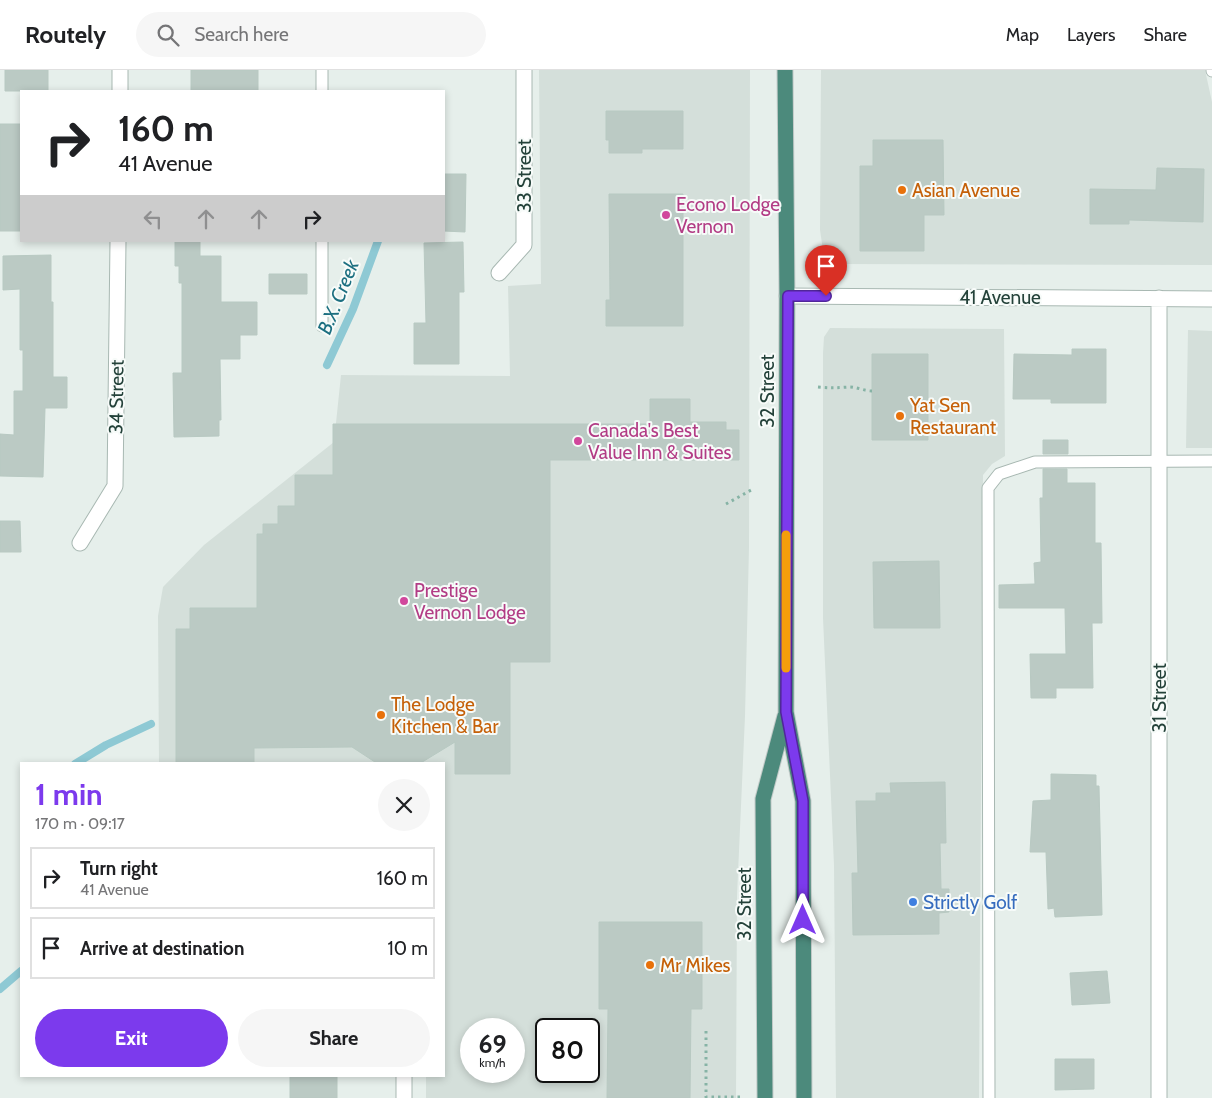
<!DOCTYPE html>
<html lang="en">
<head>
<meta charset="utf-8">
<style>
  :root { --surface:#fff; --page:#f6f6f6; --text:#202124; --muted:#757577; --line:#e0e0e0; --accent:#7c3aed }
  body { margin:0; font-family:Cabin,sans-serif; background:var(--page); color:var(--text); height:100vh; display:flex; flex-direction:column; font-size:19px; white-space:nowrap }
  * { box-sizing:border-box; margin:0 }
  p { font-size:16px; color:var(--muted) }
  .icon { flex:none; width:28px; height:28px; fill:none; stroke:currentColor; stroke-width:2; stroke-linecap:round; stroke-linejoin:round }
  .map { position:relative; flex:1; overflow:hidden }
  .details { position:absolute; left:20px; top:692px; width:425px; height:315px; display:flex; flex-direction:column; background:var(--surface); border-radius:0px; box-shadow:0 2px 8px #0003 }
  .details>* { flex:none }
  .hud { position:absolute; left:20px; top:20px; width:425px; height:152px; border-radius:0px; box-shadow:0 2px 8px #0003; background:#fff; color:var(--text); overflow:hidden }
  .speed { position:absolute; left:460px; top:948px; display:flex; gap:10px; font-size:25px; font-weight:700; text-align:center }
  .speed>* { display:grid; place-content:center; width:65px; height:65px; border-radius:50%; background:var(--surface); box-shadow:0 2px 8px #0003; line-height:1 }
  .speed small { font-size:12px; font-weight:400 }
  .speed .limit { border:2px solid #111; border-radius:8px; background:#fff; color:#111 }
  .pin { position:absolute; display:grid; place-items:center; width:42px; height:42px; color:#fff; margin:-51px -21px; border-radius:50% 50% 50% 0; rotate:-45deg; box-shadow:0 0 5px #0007 }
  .pin .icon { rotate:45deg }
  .me { position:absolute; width:55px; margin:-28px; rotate:0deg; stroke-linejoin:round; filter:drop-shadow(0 0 4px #0008) }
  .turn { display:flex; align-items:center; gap:18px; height:105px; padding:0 15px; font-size:22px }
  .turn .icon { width:65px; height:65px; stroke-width:2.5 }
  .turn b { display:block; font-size:35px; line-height:42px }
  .lanes { display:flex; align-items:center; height:48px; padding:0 15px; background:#0003; justify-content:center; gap:25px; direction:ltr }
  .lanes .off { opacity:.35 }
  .round { display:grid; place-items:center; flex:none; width:52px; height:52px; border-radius:26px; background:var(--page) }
  .head { display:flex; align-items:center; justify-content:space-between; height:85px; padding:0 15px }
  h1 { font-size:30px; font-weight:700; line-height:38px; color:var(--accent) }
  .cta { display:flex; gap:10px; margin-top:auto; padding:10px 15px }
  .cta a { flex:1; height:58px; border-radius:30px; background:var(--accent); color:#fff; font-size:20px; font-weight:700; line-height:58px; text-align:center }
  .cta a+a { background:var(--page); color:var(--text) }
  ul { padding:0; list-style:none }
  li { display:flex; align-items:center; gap:15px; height:62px; margin:0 10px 8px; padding:0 5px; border:2px solid var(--line); border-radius:0px }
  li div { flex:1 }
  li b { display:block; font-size:19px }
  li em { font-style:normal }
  header { display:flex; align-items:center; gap:30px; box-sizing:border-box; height:70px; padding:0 25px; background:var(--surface); border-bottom:1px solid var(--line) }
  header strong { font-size:24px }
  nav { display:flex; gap:28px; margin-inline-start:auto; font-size:18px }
  .search { width:350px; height:45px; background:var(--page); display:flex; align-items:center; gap:12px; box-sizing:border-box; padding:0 18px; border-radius:28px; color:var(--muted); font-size:19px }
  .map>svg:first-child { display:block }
  .built { fill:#d4dfda; fill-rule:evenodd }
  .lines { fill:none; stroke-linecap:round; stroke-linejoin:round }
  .stream { stroke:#8ec9d4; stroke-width:8 }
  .building { fill:#bbcac4; stroke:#b8c9c2 }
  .service-casing { stroke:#a8b8b2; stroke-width:13 }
  .minor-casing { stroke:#a8b8b2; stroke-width:17 }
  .trunk-casing { stroke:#c2cac8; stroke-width:17 }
  .path { stroke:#86b3a5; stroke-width:3; stroke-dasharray:2.5 4; stroke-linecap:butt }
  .service { stroke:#fff; stroke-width:11 }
  .minor { stroke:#fff; stroke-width:15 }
  .trunk { stroke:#4c8a7c; stroke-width:15 }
  .route-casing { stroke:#51269a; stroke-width:12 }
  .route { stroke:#7c3aed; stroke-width:9 }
  .slow { stroke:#f59e0b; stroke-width:9 }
  .food-dot { fill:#e8710a; stroke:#f7fbf9; stroke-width:2 }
  .hotel-dot { fill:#d1479c; stroke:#f7fbf9; stroke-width:2 }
  .shop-dot { fill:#3f7fe0; stroke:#f7fbf9; stroke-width:2 }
  .labels { text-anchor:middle; stroke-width:4; stroke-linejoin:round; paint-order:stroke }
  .street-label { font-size:19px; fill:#24423a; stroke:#f7fbf9 }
  .food-label { font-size:19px; fill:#c56008; stroke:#f7fbf9; text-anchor:start }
  .hotel-label { font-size:19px; fill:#b23c85; stroke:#f7fbf9; text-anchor:start }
  .shop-label { font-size:19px; fill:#366cbe; stroke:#f7fbf9; text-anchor:start }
  .water-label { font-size:20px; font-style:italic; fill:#1c6f80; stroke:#f7fbf9 }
</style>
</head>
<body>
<header>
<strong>Routely</strong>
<div class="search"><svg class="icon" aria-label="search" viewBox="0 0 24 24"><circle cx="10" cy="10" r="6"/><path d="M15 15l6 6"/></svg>Search here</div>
<nav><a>Map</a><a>Layers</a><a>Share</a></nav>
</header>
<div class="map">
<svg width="1212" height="1028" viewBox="0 0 1212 1028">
  <rect width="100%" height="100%" fill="#e6efeb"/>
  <!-- built -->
  <path class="built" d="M539 0H750L749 477 745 646 737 826 736 1028H426V1006H444V694H159L158 546 163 517 204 475 334 372 341 305 510 306 508 216 541 214ZM471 959H514V1001H471ZM546 959H589V1001H546Z
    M821 0H1205L1212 32V195L836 194 824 187 820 160Z
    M830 258 1004 259 1005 386 992 394 983 405 979 1028H836L834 795 823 548V283L824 267Z
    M1188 260 1212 261V378H1186Z"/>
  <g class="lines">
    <!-- stream -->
    <path class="stream" d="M327 295 353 239 378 171
      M75 694 106 675 151 654
      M0 919 21 901"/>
  </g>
  <!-- building -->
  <path class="building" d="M5 0H48V21H5Z
    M191 0H258V21H191Z
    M606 41H683V79H642V83H609V70H606Z
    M0 54H21V161H0Z
    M873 70H943L944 145H924V181H860V96H873Z
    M1157 98 1204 99 1203 152 1129 150V154H1090V119L1156 120Z
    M444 104H466L465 162 444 161Z
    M609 124H683V256H606V230H610Z
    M175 171H200V186H221V232H257V265H240V289H220L221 350H219V366L174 367 173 303H182V213H179V196H175Z
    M463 172 464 222H459V294H414V253H426L424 173Z
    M51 185V232H53V307H67V338H45L43 407 0 406V364L14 365V321H23V280H20V219L3 220V186Z
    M269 204H307V224H269Z
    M1072 279H1106V333H1051V329H1013L1014 284 1072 285Z
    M872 284H928V370H872Z
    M650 329H690V352H726V360H739V390H550V592H510V704H455V672L419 694H378L352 677 254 678V694H176V559H190V538H257V464H263V454H278V436H295V405H333V354H650Z
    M1043 370H1068V384H1043Z
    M1043 399H1067V413H1095V473H1101L1102 553H1092L1093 618H1056V628H1031L1030 584H1066L1065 538H999V515L1035 514 1034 493 1041 492 1040 428H1043Z
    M0 451H20L21 482H0Z
    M939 491 940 558H874L873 492Z
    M1051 704 1096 705V716H1099L1102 845 1055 847 1054 838 1048 839 1046 782H1030L1033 731 1051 730Z
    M945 712 946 773H940L941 819H949V842L939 843V864L853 865 852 803H858L856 731H876V723H891L890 713Z
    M599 852H702V939H691L690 1028H607L608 939H599Z
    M1107 901 1110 933 1072 935 1070 903Z
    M1055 989H1094V1019L1055 1020Z
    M290 1006H337V1028H290Z"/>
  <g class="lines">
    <!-- service casing -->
    <g class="service-casing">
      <path id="service" d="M322 0V21
        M1212 0V1
        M322 171V256
        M989 1028 988 418 999 404 1035 392 1212 391"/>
    </g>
    <!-- minor casing -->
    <g class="minor-casing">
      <path id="minor" d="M120 21V0
        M499 203 524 175V0
        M787 226 1212 229
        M80 473 115 416 118 171
        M404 1028V1006
        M1159 1028V228"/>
    </g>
    <!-- trunk casing -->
    <g class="trunk-casing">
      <path id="trunk" d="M785 0 787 226 786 642 803 731 804 1028
        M765 1028 763 729 785 646"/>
    </g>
    <!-- path -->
    <path class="path" d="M818 317C829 318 837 318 848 317 854 316 864 321 872 321
      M726 434 753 419
      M706 961V1027H741"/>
    <!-- service -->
    <use href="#service" class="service"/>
    <!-- minor -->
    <use href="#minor" class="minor"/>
    <!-- trunk -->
    <use href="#trunk" class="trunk"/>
  </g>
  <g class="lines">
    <!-- route casing -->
    <g class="route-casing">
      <path id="route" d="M803 850V731L786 642 788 226H826"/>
    </g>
    <!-- route -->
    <use href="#route" class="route"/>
    <!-- slow -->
    <path class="slow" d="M786 598V465"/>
  </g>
  <!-- markers -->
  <g class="food-dot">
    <circle cx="902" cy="120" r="5"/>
    <circle cx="900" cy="346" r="5"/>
    <circle cx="381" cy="645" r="5"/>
    <circle cx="650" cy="895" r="5"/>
  </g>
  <g class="hotel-dot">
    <circle cx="666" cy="145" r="5"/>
    <circle cx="578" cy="371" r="5"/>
    <circle cx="404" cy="531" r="5"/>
  </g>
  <circle class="shop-dot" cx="913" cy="832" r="5"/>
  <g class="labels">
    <!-- street labels -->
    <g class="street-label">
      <text transform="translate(524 106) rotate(-90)" y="7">33 Street</text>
      <text x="1000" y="234">41 Avenue</text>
      <text transform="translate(767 321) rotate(-90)" y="7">32 Street</text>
      <text transform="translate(116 327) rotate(-89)" y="7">34 Street</text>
      <text transform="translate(1159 628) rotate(-90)" y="7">31 Street</text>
      <text transform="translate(744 834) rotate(-90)" y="7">32 Street</text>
    </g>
    <!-- food labels -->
    <g class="food-label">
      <text x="912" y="127">Asian Avenue</text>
      <text x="910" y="342">Yat Sen<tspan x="910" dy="22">Restaurant</tspan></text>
      <text x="391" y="641">The Lodge<tspan x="391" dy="22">Kitchen &amp; Bar</tspan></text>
      <text x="660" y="902">Mr Mikes</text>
    </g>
    <!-- hotel labels -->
    <g class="hotel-label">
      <text x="676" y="141">Econo Lodge<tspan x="676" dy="22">Vernon</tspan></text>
      <text x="588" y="367">Canada's Best<tspan x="588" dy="22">Value Inn &amp; Suites</tspan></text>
      <text x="414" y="527">Prestige<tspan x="414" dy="22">Vernon Lodge</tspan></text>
    </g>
    <!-- shop labels -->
    <g class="shop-label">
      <text x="923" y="839">Strictly Golf</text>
    </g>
    <!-- water labels -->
    <g class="water-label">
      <text transform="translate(338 227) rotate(-68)" y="7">B.X. Creek</text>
    </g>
  </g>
</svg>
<div class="speed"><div>69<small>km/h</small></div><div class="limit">80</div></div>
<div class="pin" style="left:826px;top:226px;background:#d93025"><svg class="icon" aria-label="arrive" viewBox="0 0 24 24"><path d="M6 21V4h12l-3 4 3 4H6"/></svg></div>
<svg class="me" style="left:803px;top:850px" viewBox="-20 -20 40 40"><path d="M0-17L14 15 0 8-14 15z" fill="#7c3aed" stroke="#fff" stroke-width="4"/></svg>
<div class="hud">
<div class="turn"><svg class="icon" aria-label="right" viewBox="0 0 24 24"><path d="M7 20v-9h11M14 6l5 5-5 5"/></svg><div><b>160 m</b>41 Avenue</div></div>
<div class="lanes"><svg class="icon off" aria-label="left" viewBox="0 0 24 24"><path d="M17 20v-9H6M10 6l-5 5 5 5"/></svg><svg class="icon off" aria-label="ahead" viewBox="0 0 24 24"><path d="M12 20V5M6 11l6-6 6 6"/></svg><svg class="icon off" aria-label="ahead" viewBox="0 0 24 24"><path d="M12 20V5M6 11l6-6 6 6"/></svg><svg class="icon" aria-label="right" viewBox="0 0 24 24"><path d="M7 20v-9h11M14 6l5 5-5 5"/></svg></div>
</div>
<section class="details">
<div class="head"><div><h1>1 min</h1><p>170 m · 09:17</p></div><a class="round"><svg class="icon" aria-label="close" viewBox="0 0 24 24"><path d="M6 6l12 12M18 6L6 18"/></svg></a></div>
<ul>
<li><svg class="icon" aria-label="right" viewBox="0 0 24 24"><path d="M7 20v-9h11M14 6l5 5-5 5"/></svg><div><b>Turn right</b><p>41 Avenue</p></div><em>160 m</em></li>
<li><svg class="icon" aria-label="arrive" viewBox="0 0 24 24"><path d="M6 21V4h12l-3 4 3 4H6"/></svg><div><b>Arrive at destination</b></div><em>10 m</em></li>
</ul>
<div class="cta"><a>Exit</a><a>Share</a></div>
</section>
</div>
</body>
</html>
